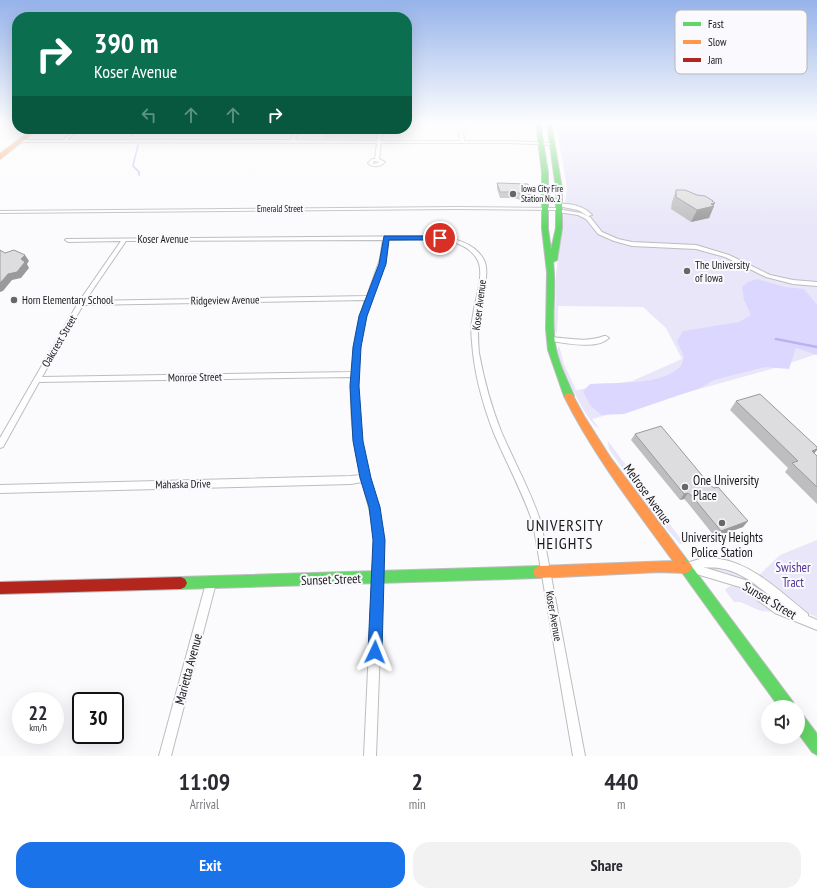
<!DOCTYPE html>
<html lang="en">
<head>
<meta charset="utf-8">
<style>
  :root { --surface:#fff; --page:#f2f2f3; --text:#2b2b33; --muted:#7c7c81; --accent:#1a73e8 }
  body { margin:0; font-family:"PT Sans Narrow",sans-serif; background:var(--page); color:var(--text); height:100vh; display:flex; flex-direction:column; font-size:15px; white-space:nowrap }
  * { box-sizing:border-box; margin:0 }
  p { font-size:13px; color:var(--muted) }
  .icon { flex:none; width:22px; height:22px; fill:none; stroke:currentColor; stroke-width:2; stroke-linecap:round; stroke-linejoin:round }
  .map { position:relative; height:756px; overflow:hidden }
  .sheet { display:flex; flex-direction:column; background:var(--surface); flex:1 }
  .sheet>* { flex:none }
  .guide { position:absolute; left:12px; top:12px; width:400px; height:122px; border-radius:16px; box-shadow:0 4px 16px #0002; background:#0b6e4f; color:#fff; overflow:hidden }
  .controls { position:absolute; left:761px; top:700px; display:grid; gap:8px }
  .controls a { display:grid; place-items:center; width:44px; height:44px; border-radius:50%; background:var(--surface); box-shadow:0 4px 16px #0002; font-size:20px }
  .speed { position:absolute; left:12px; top:692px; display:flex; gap:8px; font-size:20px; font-weight:700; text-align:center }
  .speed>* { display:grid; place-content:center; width:52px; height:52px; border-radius:50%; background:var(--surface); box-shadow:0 4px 16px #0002; line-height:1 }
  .speed small { font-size:10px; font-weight:400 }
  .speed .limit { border:2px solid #111; border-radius:6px; background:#fff; color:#111 }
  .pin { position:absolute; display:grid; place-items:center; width:34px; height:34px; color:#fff; margin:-17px; border:2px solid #fff; border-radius:50%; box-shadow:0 1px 4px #0007 }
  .me { position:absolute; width:44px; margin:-22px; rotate:2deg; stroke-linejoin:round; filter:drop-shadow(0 0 3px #0008) }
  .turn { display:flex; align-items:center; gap:14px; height:84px; padding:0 16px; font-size:18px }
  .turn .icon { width:52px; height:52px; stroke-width:2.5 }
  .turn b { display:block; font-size:28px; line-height:34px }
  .lanes { display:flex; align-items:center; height:38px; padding:0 16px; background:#0003; justify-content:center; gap:20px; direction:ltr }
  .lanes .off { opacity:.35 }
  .eta { display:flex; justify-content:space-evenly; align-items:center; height:68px; text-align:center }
  .eta b { font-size:24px; font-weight:600; line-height:28px }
  .cta { display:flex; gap:8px; margin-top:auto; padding:8px 16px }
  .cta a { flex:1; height:46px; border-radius:16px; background:var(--accent); color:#fff; font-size:16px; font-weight:600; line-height:46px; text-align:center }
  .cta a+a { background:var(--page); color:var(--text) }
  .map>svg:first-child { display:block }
  .green { fill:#e8e6f8 }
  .forest { fill:#dcd7fe }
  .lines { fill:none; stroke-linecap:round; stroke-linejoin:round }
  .stream-far1 { stroke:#bcb2ee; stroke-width:1.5 }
  .stream { stroke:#bcb2ee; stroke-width:2.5 }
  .street-casing { stroke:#bdbdbf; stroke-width:2 }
  .fast-casing { stroke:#bdbdbf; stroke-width:2 }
  .slow-casing { stroke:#bdbdbf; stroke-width:2 }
  .jam-casing { stroke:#bdbdbf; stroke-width:2 }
  .street { fill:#fefeff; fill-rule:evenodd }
  .fast { fill:#63d668; fill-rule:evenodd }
  .slow { fill:#ff974d; fill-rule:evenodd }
  .jam { fill:#b3261e; fill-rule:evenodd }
  .wall { fill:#bebdbf }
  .shaded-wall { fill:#9b9a9b }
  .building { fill:#dddcde; stroke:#9b9a9b }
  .route { fill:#1a73e8; stroke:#114b97 }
  .poi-dot { fill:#676768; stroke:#fafafe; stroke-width:1.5 }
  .labels { text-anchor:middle; stroke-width:4; stroke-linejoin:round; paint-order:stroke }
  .far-poi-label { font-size:9px; fill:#171718; stroke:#fafafe; text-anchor:start }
  .far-street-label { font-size:9px; fill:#171718; stroke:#fafafe }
  .street-label { font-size:11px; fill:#171718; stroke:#fafafe }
  .poi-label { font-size:11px; fill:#171718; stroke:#fafafe; text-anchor:start }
  .near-poi-label { font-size:13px; fill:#171718; stroke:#fafafe; text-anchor:start }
  .near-street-label { font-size:13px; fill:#171718; stroke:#fafafe }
  .near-park-label { font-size:13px; fill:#4f3596; stroke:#fafafe }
  .near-quarter-label { font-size:16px; letter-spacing:1px; fill:#171718; stroke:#fafafe }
  .key { fill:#fafafe; stroke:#b6b6b9; stroke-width:1 }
  .key-label { font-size:11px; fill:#171718 }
</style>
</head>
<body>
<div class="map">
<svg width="817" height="756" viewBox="0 0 817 756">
  <rect width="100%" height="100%" fill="#fbfbfd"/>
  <!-- green -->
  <path class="green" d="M556 122H817V354L778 367 592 419 599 428C586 423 560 364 557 350L559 346 564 364 576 390 632 381 682 359 666 328 643 307 558 306 557 334 555 330 556 275 567 188Z
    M326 129H345L377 133 376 139 373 140H323Z
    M608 441 611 445 684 543 680 544 653 513 609 449Z
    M817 540V618L792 604 754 573 759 575 780 555Z
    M710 566C740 568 761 588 783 606L742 579 727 573 713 570Z
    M735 585 742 587 775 612 761 611 740 602H734L725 590 728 587Z"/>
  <!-- forest -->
  <path class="forest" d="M757 279 785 287 804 289 817 305V355L796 348 789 369 765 367 714 380 700 388 624 414 601 415 590 405 583 391 590 384C615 382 659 386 679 368 682 366 683 361 684 357L677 341 683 331 739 322 751 315 744 300 742 287 748 282Z"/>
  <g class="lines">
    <!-- stream-far1 -->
    <path class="stream-far1" d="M131 129 132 136
      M138 145 133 166 139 172V175"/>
    <!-- stream -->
    <path class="stream" d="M776 339 817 347"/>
    <!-- street casing -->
    <g class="street-casing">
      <path id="street" d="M3 122H7L0 126V123Z
        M467 122H471L463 133 464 141H510L553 143 555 144 553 145 510 143H381L379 159 385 162C380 167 373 168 368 163L372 159H375L377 143 20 142 18 141 20 140H63L75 129H79L67 140H291L295 129H299L295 140 377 141 378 134 381 129H385L382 134 381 141H460L459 133ZM374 161 380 162 374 164 373 163Z
        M558 204C570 203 584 206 592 215L588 216 578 210 558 206Z
        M458 207 560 208H562V210L581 213 590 217 602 232 618 239 632 242 696 245 729 255 770 275 793 280 817 282V286L793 284 766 277 725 257 696 249 632 246 614 241 598 234 586 219 578 215 558 212V210L458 209 0 213V211Z
        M431 236C450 237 474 241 484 260 491 274 480 301 479 317 477 329 478 341 479 353 484 380 491 406 501 431 514 462 531 491 541 523L585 756H573L533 523C522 491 506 462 493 431 482 402 474 372 472 342 471 333 471 324 473 315 475 298 487 270 475 256 458 233 414 240 388 240 386 264 376 284 369 307 364 321 361 336 360 351 356 387 358 425 365 460 371 487 380 512 384 540L376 756H364L374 540 372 519 362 482 351 484 0 493V485L351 476 361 475C352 443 350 409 351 377L39 382 3 447 0 448V438L78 303 121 241 68 242 65 240 66 239ZM383 240 380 259 367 296 85 301 126 241ZM365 300 357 330 352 372 42 377 83 305Z
        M604 336H606L609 338C597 350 566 343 550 341L547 339 550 337C568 338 587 343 604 336Z
        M703 558C709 559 714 558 719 559 752 563 783 594 808 614V616L817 620V630L775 613 740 587 683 570 681 567 683 564ZM703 567C709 568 714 567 719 568 741 571 759 587 775 600L745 580Z
        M211 578 214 580 216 583 171 756H159L206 583 208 580Z"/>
    </g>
    <!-- fast casing -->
    <g class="fast-casing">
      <path id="fast" d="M536 122H540L548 173V229L551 250 556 228V189L547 122H551L562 189V228L557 260 553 262C557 291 550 321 556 349 559 365 568 381 574 396L572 398H566L564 396 548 350 546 329 547 272 542 229V173Z
        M680 554 684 556 793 702 795 707H779L676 564 674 560 676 556Z
        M539 566 543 568 545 572 543 576 539 578 181 589 177 587 175 583 177 579 181 577Z
        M798 713 803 715 817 734V755L812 752 798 733Z"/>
    </g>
    <!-- slow casing -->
    <g class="slow-casing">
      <path id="slow" d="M33 129H38L0 159V154Z
        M569 393 572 394 584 416 610 457 684 556 686 561 690 563 692 567 690 571 686 573 659 572 539 578 535 576 533 572 535 568 539 566 673 561C634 507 594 456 564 396L566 394Z"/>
    </g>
    <!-- jam casing -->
    <g class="jam-casing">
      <path id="jam" d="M181 577 185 579 187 583 185 587 181 589 0 594V582Z"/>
    </g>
    <!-- street -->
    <use href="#street" class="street"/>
    <!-- fast -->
    <use href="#fast" class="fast"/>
    <!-- slow -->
    <use href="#slow" class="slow"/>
    <!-- jam -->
    <use href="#jam" class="jam"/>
  </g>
  <!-- wall -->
  <path class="wall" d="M497 183 532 194 531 200H521L514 198H500L497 189Z
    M676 190 697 195 713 201 714 205V206L709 218 691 222 671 209 672 202Z
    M736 401 817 447V450L814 453 817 456V504L785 472 788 468 730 410Z
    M635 434 743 527 715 537 687 502 684 499 680 500 631 440Z"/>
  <!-- shaded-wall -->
  <path class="shaded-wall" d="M712 201H713L712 203H715L713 206H714L709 218 691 222 697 210Z
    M25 255 29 261 27 264 29 268 21 278 12 280 3 291 0 292V283Z
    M817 449V450L811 457 812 451Z
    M688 493 684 499 680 500 684 494Z
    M748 521 743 527 715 537 721 531Z"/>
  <!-- building -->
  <path class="building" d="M497 183 528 184 532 194H522L515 192H500Z
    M676 190H685L697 195 705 196 713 201H712L715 203 711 204 714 206 697 210 676 197Z
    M0 250 5 253 14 250 25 255 21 259 25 262 17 272 8 274 0 283Z
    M760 394 817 447V449L812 451 817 456V487L792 463 798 461 736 401Z
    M661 426 710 485 714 488 718 487 748 521 721 531 692 496 688 493 684 494 635 434Z"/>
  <!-- sky -->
  <linearGradient id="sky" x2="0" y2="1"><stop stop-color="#96b3ea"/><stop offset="0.54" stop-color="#fdfdfe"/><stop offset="1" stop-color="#fdfdfe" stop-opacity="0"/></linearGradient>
  <rect width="817" height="228" fill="url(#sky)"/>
  <!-- route -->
  <path class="route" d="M384 236H440L443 238 440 240H389L386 264 367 316 361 347 359 386 363 441 371 478 380 507 385 540 382 652 380 657 375 659 370 657 368 652 373 540 369 507 360 478 353 441 350 386 353 347 359 316 379 264Z"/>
  <!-- markers -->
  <g class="poi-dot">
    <circle cx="513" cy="194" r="4"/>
    <circle cx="687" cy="271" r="4"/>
    <circle cx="14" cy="300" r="4"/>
    <circle cx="685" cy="487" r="4"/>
    <circle cx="722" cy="523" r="4"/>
  </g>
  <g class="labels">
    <!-- far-poi labels -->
    <g class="far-poi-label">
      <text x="521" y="192">Iowa City Fire<tspan x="521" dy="10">Station No. 2</tspan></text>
    </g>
    <!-- far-street labels -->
    <g class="far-street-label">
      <text x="280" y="212">Emerald Street</text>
    </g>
    <!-- street labels -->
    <g class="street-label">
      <text x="163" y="243">Koser Avenue</text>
      <text transform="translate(225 300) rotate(-1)" y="4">Ridgeview Avenue</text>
      <text transform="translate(479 305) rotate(-83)" y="4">Koser Avenue</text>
      <text transform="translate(59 341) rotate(-60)" y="4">Oakcrest Street</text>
      <text transform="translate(195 377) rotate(-1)" y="4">Monroe Street</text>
      <text transform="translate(183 484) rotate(-1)" y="4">Mahaska Drive</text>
      <text transform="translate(554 616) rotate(80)" y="4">Koser Avenue</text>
    </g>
    <!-- poi labels -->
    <g class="poi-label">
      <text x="695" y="269">The University<tspan x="695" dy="13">of Iowa</tspan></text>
      <text x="22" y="304">Horn Elementary School</text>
    </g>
    <!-- near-poi labels -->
    <g class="near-poi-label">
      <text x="693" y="485">One University<tspan x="693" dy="15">Place</tspan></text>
      <text x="722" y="542" text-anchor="middle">University Heights<tspan x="722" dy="15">Police Station</tspan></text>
    </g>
    <!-- near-street labels -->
    <g class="near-street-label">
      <text transform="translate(648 494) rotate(54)" y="5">Melrose Avenue</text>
      <text transform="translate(331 579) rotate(-2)" y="5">Sunset Street</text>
      <text transform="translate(770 600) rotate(31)" y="5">Sunset Street</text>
      <text transform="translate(188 669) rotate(-75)" y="5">Marietta Avenue</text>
    </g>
    <!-- near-park labels -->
    <g class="near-park-label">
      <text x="793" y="572">Swisher<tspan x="793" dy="15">Tract</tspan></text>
    </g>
    <!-- near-quarter labels -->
    <g class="near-quarter-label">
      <text x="565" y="531">UNIVERSITY<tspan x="565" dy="18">HEIGHTS</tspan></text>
    </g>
  </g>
  <!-- legend -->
  <rect x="675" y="10" width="132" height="64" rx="6" class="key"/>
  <rect x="683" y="22" width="18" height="4" fill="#63d668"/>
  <rect x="683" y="40" width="18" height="4" fill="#ff974d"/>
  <rect x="683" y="58" width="18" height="4" fill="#b3261e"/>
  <g class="key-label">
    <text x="708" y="28">Fast</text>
    <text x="708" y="46">Slow</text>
    <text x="708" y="64">Jam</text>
  </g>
</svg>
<div class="controls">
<a><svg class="icon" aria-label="sound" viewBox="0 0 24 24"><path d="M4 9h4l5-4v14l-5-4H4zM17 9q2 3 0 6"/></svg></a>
</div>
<div class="speed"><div>22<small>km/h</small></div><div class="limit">30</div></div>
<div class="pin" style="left:440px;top:238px;background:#d93025"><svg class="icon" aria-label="arrive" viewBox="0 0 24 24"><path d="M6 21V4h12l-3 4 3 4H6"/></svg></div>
<svg class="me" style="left:375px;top:652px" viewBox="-20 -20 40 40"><path d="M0-17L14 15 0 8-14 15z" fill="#1a73e8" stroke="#fff" stroke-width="4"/></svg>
<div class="guide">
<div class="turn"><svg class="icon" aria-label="right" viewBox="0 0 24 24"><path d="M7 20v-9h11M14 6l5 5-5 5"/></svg><div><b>390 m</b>Koser Avenue</div></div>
<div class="lanes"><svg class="icon off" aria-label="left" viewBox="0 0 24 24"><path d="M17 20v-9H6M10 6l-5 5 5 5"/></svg><svg class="icon off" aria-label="ahead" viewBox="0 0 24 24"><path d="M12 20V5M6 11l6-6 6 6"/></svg><svg class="icon off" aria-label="ahead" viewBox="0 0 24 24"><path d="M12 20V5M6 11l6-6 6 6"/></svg><svg class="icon" aria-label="right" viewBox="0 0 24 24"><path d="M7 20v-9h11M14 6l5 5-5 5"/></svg></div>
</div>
</div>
<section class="sheet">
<div class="eta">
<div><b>11:09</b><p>Arrival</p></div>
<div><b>2</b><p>min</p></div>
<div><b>440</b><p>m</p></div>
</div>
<div class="cta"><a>Exit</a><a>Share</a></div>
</section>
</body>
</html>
